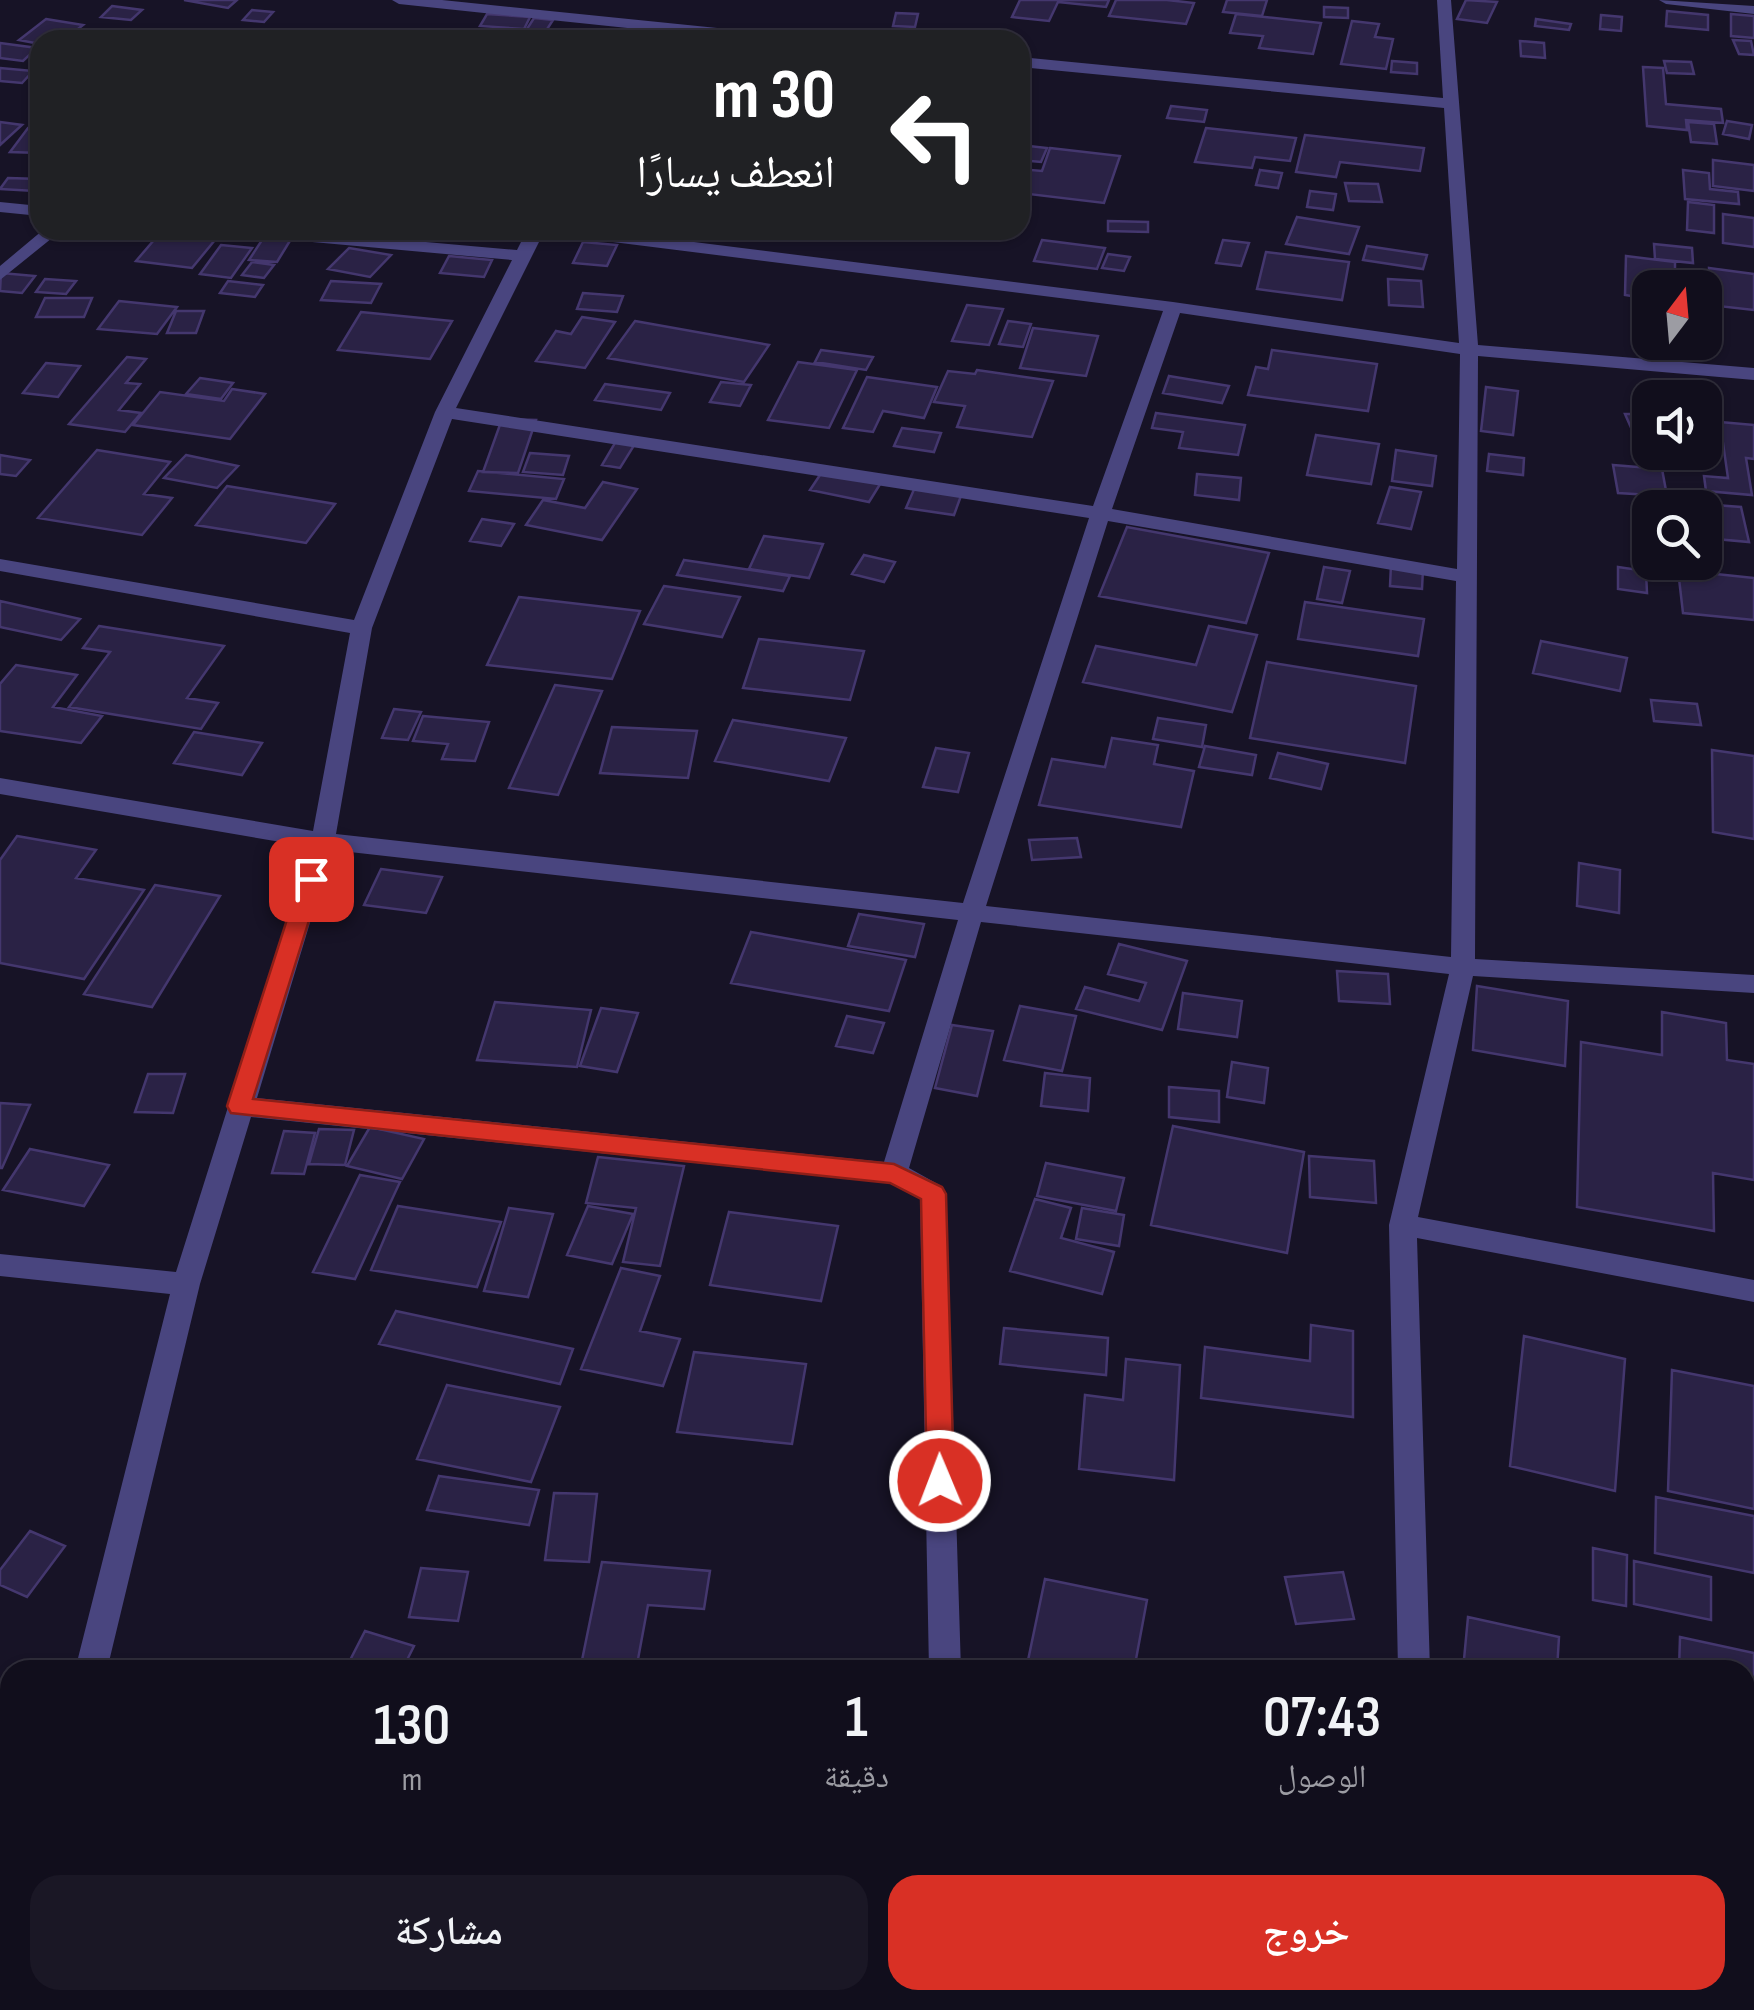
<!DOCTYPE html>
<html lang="ar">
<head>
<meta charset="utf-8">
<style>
  :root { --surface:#110e1c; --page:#1a1725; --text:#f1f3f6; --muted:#9c9ca3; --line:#302e3b; --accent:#d93025 }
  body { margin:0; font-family:"Sofia Sans Condensed","Noto Naskh Arabic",sans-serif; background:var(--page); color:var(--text); direction:rtl; height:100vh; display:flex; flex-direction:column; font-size:38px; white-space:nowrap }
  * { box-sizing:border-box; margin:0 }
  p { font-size:32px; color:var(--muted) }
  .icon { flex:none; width:55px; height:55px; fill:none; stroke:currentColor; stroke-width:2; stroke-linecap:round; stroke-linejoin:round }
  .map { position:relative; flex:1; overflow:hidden; direction:ltr }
  .drawer { position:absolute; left:0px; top:1660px; width:1755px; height:350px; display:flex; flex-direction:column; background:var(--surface); border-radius:30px 30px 0 0; box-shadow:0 2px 8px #0004,0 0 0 2px var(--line); direction:rtl }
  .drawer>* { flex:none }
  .hud { position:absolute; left:30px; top:30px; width:1000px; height:210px; border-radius:30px; box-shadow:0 2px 8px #0004,0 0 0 2px var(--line); direction:rtl; background:#202124; color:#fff; overflow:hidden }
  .needle { width:65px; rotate:16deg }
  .tools { position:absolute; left:1632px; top:270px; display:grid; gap:20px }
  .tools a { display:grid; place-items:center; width:90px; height:90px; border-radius:20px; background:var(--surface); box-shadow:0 2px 8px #0004,0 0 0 2px var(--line); font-size:50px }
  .pin { position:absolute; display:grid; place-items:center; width:85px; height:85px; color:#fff; margin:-42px; border-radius:20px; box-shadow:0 5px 15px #0006 }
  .me { position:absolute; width:110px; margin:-55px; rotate:359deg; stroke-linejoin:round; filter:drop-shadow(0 0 8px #0008) }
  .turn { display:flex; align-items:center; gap:35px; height:210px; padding:0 30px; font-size:45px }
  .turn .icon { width:130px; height:130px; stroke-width:2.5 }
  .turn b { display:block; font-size:70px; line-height:85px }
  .eta { display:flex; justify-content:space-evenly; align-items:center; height:170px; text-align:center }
  .eta b { font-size:60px; font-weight:600; line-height:70px }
  .primary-button { display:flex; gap:20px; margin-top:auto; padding:20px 30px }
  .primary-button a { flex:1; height:115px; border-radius:30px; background:var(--accent); color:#fff; font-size:40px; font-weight:600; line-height:115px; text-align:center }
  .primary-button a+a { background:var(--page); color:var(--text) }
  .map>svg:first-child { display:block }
  .building { fill:#2a2245; stroke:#44376e; stroke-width:2.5 }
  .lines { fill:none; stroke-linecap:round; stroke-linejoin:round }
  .minor { fill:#49457f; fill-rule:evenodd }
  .route { fill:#d93025; stroke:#8d1f18; stroke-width:2.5 }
</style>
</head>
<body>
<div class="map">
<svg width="1754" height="2010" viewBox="0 0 1754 2010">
  <rect width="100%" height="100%" fill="#171326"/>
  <!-- building -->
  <path class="building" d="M184 0H237L228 8Z
    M1020 0H1109L1106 7 1058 2 1049 21 1012 17Z
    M1116 0H1167L1194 3 1186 24 1109 16Z
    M1227 0H1267L1262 16 1223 12Z
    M1466 0 1497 2 1487 23 1457 19Z
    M112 6 142 10 131 20 101 17Z
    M1324 7 1348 8V18L1324 17Z
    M252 10 273 12 264 22 243 20Z
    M1667 11 1708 15V30L1666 26Z
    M896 13 918 14 915 27 893 26Z
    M487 14 530 17 524 29 480 26Z
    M1236 14 1321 23 1313 54 1259 48 1263 36 1230 33Z
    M1731 14 1754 16V38L1731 36Z
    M1601 15 1622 17 1621 31 1600 29Z
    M534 18 553 20 544 34 525 32Z
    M46 19 83 25 64 40H40V44L19 40Z
    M1536 19 1571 24 1569 30 1535 26Z
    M1352 21 1379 24 1375 37 1393 39 1386 69 1341 64Z
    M670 28 743 35 740 40H663Z
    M1733 40 1751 41 1754 55 1739 54Z
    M1520 41 1544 43 1545 58 1521 56Z
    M0 43 37 48 23 61 0 58Z
    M1392 61 1417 63V74L1391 72Z
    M1664 61 1691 62 1694 74 1667 73Z
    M1643 67 1663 68 1666 104 1721 109 1723 123 1686 120 1687 130 1647 126Z
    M0 68 33 71 22 83 0 81Z
    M1171 106 1207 110 1204 122 1167 118Z
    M1727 121 1752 125 1749 139 1723 134Z
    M0 122 22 125 0 145Z
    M1688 122 1714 124 1717 144 1691 142Z
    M28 128 40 129V153L10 152Z
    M1206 128 1296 138 1290 161 1255 157 1252 168 1195 162Z
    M1305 135 1424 148 1420 171 1340 162 1336 177 1296 172Z
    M1020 145 1047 148 1041 162 1020 160Z
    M1050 148 1120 156 1104 203 1020 193V169L1042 171Z
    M1713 160 1754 165V191L1713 186Z
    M1260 170 1282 173 1278 188 1256 185Z
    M1683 170 1709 173 1710 189 1738 192 1739 204 1685 199Z
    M8 178 40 179V183L35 191 0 189Z
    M1345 183 1378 184 1382 202 1349 201Z
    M1310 191 1336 194 1333 210 1307 207Z
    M1688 202 1714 205V233L1687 230Z
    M1723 214 1754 218V247L1723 243Z
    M1297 217 1359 227 1349 254 1286 244Z
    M1108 221 1148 222V232L1108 231Z
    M160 233 215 240 192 268 136 261Z
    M264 237 291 239 277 262 249 260Z
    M1042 240 1105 248 1097 269 1034 261Z
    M1223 240 1249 243 1241 266 1216 263Z
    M583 242 617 245 607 266 573 263Z
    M1654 244 1692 248 1693 263 1655 259Z
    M221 245 252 248 231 278 200 274Z
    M1367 246 1427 255 1423 269 1363 260Z
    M349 248 391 255 370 277 328 269Z
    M1266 252 1349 262 1342 300 1257 289Z
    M1108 254 1130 257 1124 271 1102 268Z
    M449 256 492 260 484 277 440 273Z
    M1626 256 1675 262V274L1708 278V306L1705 288H1650V299L1625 295Z
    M252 262 274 265 264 278 242 275Z
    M1709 268 1754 274V310L1709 305Z
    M1 273 35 276 22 293 0 291Z
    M45 279 76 281 66 294 36 292Z
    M1388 279 1421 281 1423 307 1389 305Z
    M228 281 263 285 255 297 220 293Z
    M331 281 381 284 371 303 321 300Z
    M583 293 623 296 617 312 577 309Z
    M45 298H92L84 317H36Z
    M119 301 177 307 157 334 98 329Z
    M967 305 1003 309 989 345 952 341Z
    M176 311H204L196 333H167Z
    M361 312 452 321 430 359 338 350Z
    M582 317 615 322 585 368 536 361 556 331 571 334Z
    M635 321 769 345 744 382 608 358Z
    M1008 321 1031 324 1023 347 999 344Z
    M1033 328 1098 336 1086 376 1020 368Z
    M821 350 873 357 866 370 815 362Z
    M1272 350 1377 364 1368 411 1248 395 1256 367 1268 369Z
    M127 357 146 359 126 383 140 384 119 410 141 413 125 432 69 424Z
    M798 362 857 370 829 428 768 420Z
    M46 363 80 366 58 397 23 393Z
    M977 370 1053 381 1032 437 957 427 965 406 934 402 948 371 975 374Z
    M1169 376 1229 386 1222 403 1163 393Z
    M867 377 937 387 924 418 883 411 873 432 843 428Z
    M200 378 233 383 221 399 186 394Z
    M721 382 751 385 740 406 710 402Z
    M605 384 670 393 661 410 595 400Z
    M1486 387 1518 391 1513 435 1481 431Z
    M232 389 265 394 230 439 133 425 160 392 224 401Z
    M1156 413 1245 425 1238 455 1179 448 1183 432 1152 428Z
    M1625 414H1650V448H1640Z
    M502 419 536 420 518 473 483 472Z
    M1720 422 1754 425V459L1746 458 1752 495 1706 491 1704 476 1728 478Z
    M902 428 941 433 934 452 894 446Z
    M1316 435 1379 444 1371 484 1307 475Z
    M619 436 638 439 620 468 602 465Z
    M97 450 170 462 144 494 172 498 142 535 38 518Z
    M1396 450 1436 456 1432 486 1392 481Z
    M530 453 569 456 563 475 523 472Z
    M1489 454 1524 458 1523 475 1487 471Z
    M0 455 30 460 16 476 0 474Z
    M186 455 238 466 217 488 164 478Z
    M1613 465 1662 469 1667 496 1618 493Z
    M824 469 882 481 869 502 810 490Z
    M478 471 564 479 556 499 469 491Z
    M1197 474 1241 478 1239 500 1195 495Z
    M603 482 637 489 602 540 526 525 543 500 585 508Z
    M227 486 335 504 306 543 196 525Z
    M915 487 962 493 954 515 906 508Z
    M1390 487 1421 492 1411 529 1378 523Z
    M1661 501 1741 507 1749 542 1705 538V508H1662Z
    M482 519 514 524 501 546 470 541Z
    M1127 527 1269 553 1246 623 1099 596Z
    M764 536 823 544 809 578 749 569Z
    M864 555 895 562 884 582 852 574Z
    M684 560 790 576 783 591 677 575Z
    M1391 565 1423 569 1422 589 1390 586Z
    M1324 567 1350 571 1342 603 1317 599Z
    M1618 567 1646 571 1647 593 1618 589Z
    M1678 570 1754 578V620L1683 613Z
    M664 586 740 597 722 637 644 624Z
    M519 597 640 611 612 679 487 665Z
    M0 601 80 619 61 640 0 627Z
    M1305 602 1424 619 1418 656 1298 639Z
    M99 626 224 646 187 698 218 703 201 729 69 707 110 652 83 648Z
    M1209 626 1257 635 1232 712 1083 682 1096 646 1196 665Z
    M759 639 864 651 850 700 743 688Z
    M1541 641 1627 658 1620 691 1533 673Z
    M1267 662 1416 686 1405 763 1250 738Z
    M16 665 77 675 53 707 102 716 81 743 0 731V684Z
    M555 685 602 691 558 795 509 788Z
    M1651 700 1697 704 1701 725 1654 721Z
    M394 709 421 712 408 740 382 738Z
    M423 716 489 722 475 761 442 759 448 744 413 741Z
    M1158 718 1206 725 1202 747 1153 739Z
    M733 720 846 738 829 781 715 761Z
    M612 727 697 731 688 778 600 773Z
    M194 732 262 743 242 775 174 763Z
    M1112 738 1158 745 1154 764 1194 771 1181 827 1039 805 1052 759 1105 767Z
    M1205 746 1256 755 1252 775 1199 767Z
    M936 748 969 753 958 792 923 787Z
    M1712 750 1754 756V839L1713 832Z
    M1278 753 1328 764 1321 789 1270 778Z
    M17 836 96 850 76 878 144 890 84 979 0 963V860Z
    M1077 838 1081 857 1032 860 1029 840Z
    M1579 863 1620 870 1619 913 1577 906Z
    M381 869 442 877 426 913 364 905Z
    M155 885 220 896 152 1007 84 994Z
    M859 914 924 924 915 957 848 946Z
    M751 932 906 960 889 1011 731 983Z
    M1119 944 1187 961 1162 1030 1076 1009 1085 987 1139 1001 1146 983 1108 974Z
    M1337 971 1388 974 1390 1004 1339 1001Z
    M1477 986 1568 1001 1565 1066 1473 1050Z
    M1183 993 1242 1001 1237 1037 1178 1029Z
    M495 1002 591 1010 577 1067 477 1060Z
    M1020 1006 1076 1016 1062 1071 1004 1060Z
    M601 1008 638 1013 617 1072 580 1066Z
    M1662 1012 1726 1023 1727 1060 1754 1064V1180L1713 1173 1714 1231 1577 1207 1581 1042 1662 1055Z
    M847 1016 884 1023 873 1053 836 1046Z
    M952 1025 993 1031 977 1096 935 1088Z
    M1232 1062 1268 1068 1264 1103 1227 1097Z
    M1045 1073 1090 1078 1088 1111 1041 1106Z
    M148 1074H185L173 1113 135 1112Z
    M1169 1087 1219 1091V1122L1169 1117Z
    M0 1103 30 1105 2 1168H0Z
    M1173 1126 1304 1152 1287 1253 1151 1225Z
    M370 1127 424 1139 402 1179 347 1166Z
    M319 1129 354 1130 345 1165 309 1164Z
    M284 1131 315 1133 304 1174 272 1173Z
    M30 1149 109 1165 84 1206 3 1190Z
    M1309 1156 1374 1161 1376 1203 1310 1197Z
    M598 1157 684 1166 660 1266 623 1262 636 1208 586 1203Z
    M1046 1163 1124 1178 1116 1211 1037 1196Z
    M360 1175 400 1182 355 1279 313 1272Z
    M1035 1199 1071 1208 1061 1238 1114 1252 1102 1294 1010 1271Z
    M398 1206 501 1222 477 1287 371 1270Z
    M588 1206 633 1214 612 1264 567 1255Z
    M509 1208 553 1214 528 1297 484 1291Z
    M1082 1208 1124 1215 1119 1246 1076 1239Z
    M729 1212 838 1226 821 1301 710 1285Z
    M621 1268 660 1276 640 1331 680 1339 663 1386 581 1369Z
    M396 1311 573 1349 560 1384 379 1344Z
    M1311 1325 1353 1331V1417L1201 1398 1205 1347 1310 1361Z
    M1004 1328 1108 1338 1106 1375 1000 1364Z
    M1524 1336 1625 1359 1615 1491 1510 1466Z
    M694 1352 806 1364 792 1444 677 1432Z
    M1126 1359 1180 1365 1174 1480 1079 1469 1085 1395 1123 1400Z
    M1672 1370 1754 1386V1509L1668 1491Z
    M447 1385 560 1407 531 1482 417 1459Z
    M439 1476 539 1490 529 1525 427 1510Z
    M554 1493 597 1494 589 1562 545 1560Z
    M1656 1497 1754 1516V1573L1655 1553Z
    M30 1531 65 1546 27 1597 0 1585V1570Z
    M1593 1548 1627 1555 1626 1606 1593 1600Z
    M1634 1561 1711 1577V1620L1634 1604Z
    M602 1562 710 1571 704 1609 648 1605 636 1670H580Z
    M421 1568 468 1572 458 1621 409 1617Z
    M1343 1572 1354 1619 1296 1624 1285 1577Z
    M1045 1579 1147 1600 1134 1670H1026Z
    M1468 1617 1559 1637 1557 1670H1463Z
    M365 1631 414 1646 402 1670H345Z
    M1680 1637 1754 1653V1749L1745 1747V1670H1679Z
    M159 2000H221L217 2010H176L157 2004Z
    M329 2000H478L475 2010H325Z
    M799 2000H832L872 2010H796Z
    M1036 2000H1095L1094 2010H1035Z"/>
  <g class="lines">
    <!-- minor -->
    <path class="minor" d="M392 0H442L786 35 794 40H742L399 4Z
      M1437 0H1451L1478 345 1754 368V380L1478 356 1475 959 1754 975V993L1473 976 1418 1217 1754 1280V1302L1417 1238 1430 1670H1398L1389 1225 1449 974 981 922 909 1168 943 1187 946 1194 961 1670H929L920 1199 889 1183 251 1117 200 1284 107 1670H75L170 1294 0 1276V1254L176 1272 310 847 0 794V778L313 831 350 633 0 571V559L354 620 435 412 512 260 234 235 225 230H291L517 250 527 230H545L456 408 1093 506 1163 311 557 235 548 230H598L1173 302 1459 343 1444 108 1020 67V57L1443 98ZM1180 313 1460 354 1457 569 1112 509ZM452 419 1089 518 963 903 336 834 372 628ZM1108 521 1456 581 1451 957 986 906ZM332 850 958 920 884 1162 257 1098Z
      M1659 0 1754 6V14L1666 4Z
      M0 202 40 206V216L0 212Z
      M43 230H62L0 280V266Z
      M0 1790 10 1791V1823L0 1822Z
      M10 1983V2000H30L26 2010H0V1987Z
      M1624 2000H1724L1729 2010H1629Z"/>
  </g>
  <!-- route -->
  <path class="route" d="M311 872 322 879 253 1099 894 1164 942 1187 946 1194 954 1481 950 1490 940 1493 931 1490 927 1481 921 1199 890 1183 231 1113 227 1106 300 879Z"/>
</svg>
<div class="tools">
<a><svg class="needle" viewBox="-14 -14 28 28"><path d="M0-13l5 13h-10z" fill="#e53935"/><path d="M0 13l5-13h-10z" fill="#9c9ca3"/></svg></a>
<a><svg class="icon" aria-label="sound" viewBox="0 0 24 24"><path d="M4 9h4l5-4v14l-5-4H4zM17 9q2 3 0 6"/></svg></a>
<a><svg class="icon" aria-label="search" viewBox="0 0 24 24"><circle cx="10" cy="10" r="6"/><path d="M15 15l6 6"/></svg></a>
</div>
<div class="pin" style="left:311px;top:879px;background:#d93025"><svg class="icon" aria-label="arrive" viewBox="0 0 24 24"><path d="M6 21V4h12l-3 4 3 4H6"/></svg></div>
<svg class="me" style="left:940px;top:1481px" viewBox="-20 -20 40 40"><circle r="17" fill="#d93025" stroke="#fff" stroke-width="3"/><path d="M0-11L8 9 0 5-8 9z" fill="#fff"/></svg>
<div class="hud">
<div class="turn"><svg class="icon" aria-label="left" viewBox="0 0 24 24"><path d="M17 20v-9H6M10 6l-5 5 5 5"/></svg><div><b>30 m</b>انعطف يسارًا</div></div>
</div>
<section class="drawer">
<div class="eta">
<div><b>07:43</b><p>الوصول</p></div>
<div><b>1</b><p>دقيقة</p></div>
<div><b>130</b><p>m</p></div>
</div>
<div class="primary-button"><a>خروج</a><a>مشاركة</a></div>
</section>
</div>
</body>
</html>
